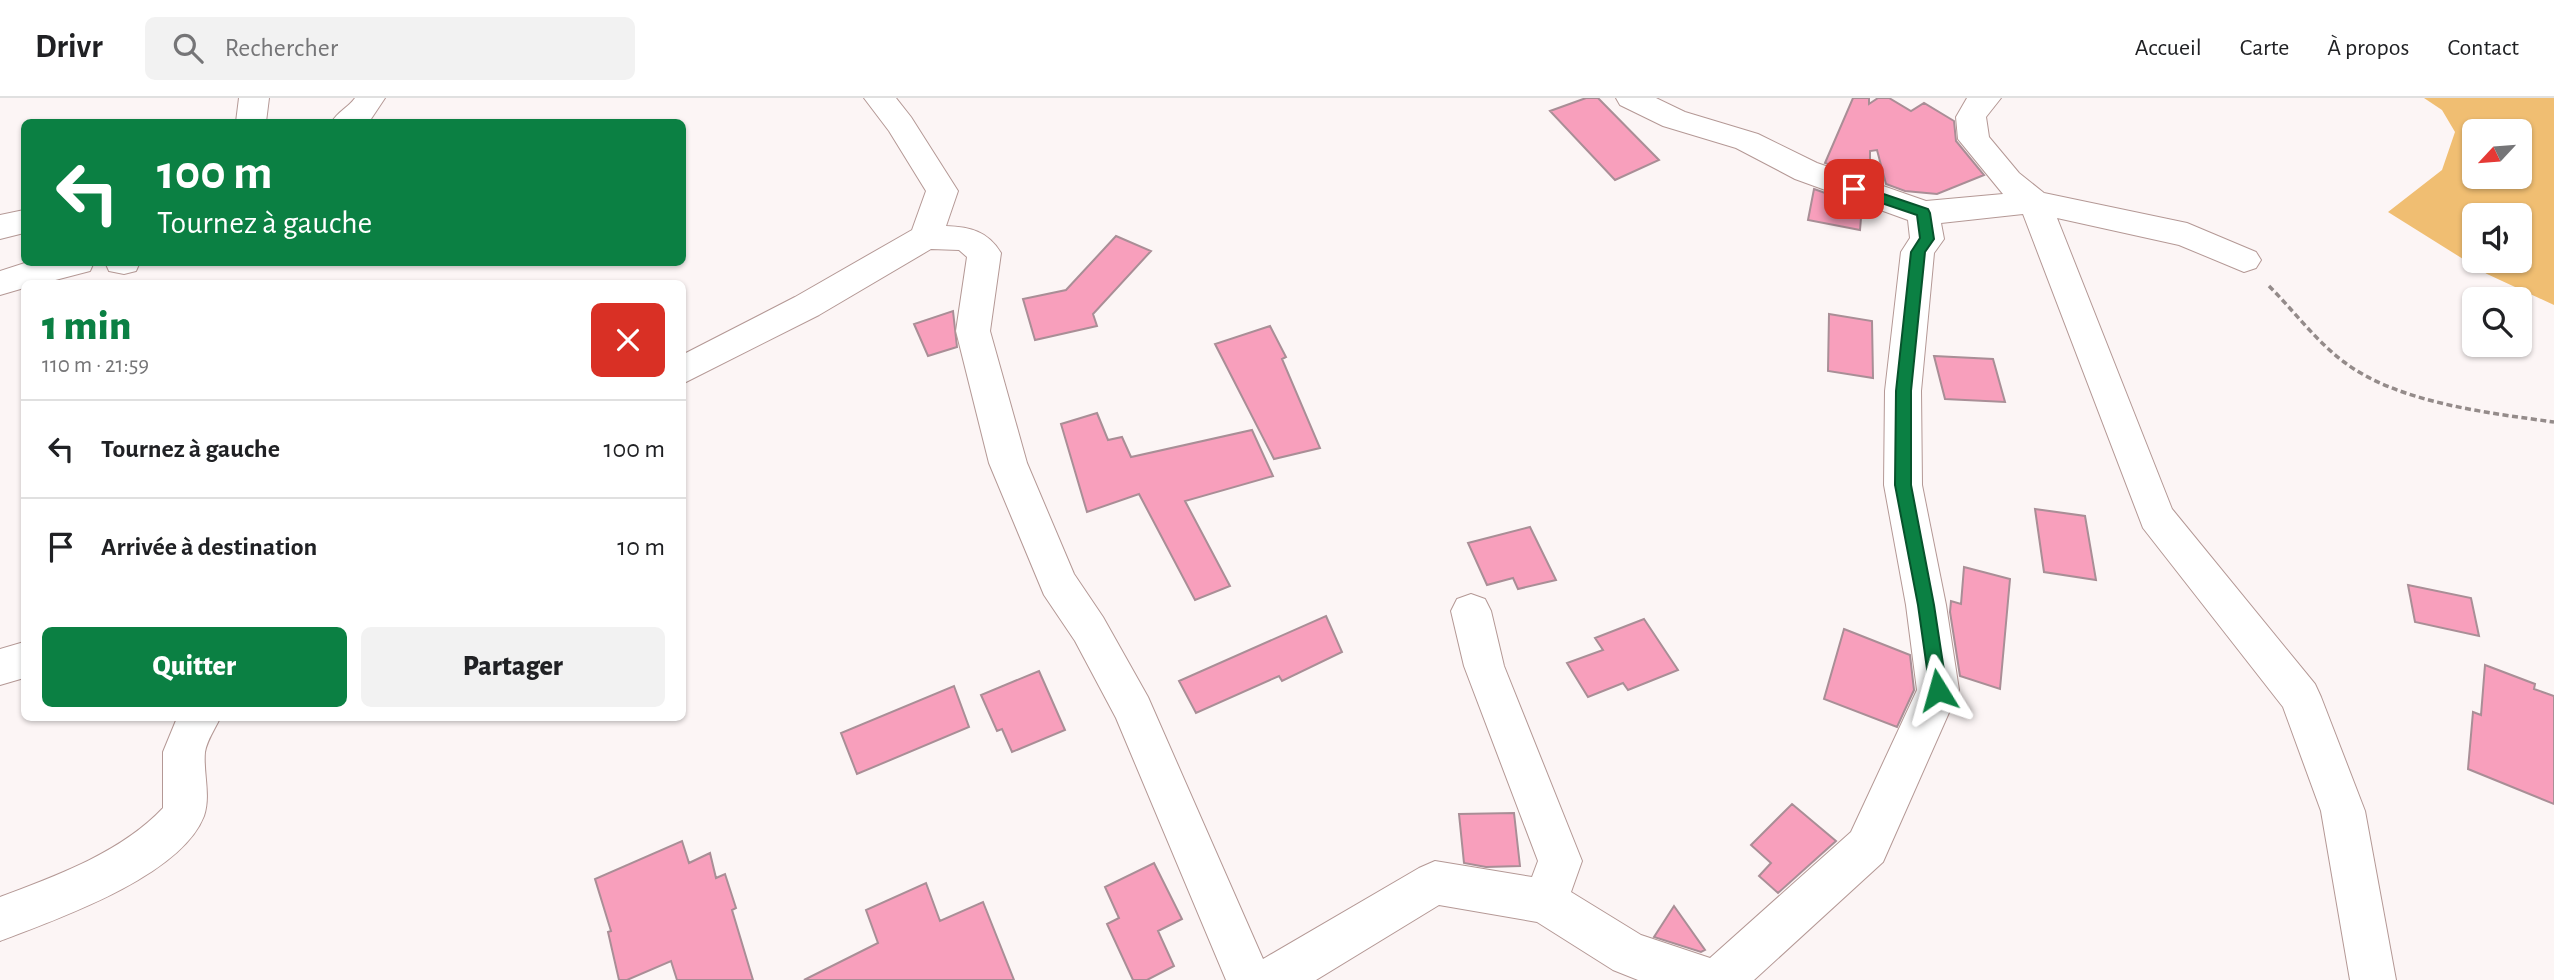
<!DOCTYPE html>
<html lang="fr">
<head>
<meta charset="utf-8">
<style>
  :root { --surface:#fff; --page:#f2f2f2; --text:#202124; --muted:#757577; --line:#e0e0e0; --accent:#0b8043 }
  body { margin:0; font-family:"Alegreya Sans",sans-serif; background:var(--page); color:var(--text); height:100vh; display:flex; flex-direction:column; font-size:26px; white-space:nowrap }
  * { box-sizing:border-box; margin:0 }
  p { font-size:23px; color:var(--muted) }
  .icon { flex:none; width:38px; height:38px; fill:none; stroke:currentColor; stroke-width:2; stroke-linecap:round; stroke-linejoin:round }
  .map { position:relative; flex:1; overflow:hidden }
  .drawer { position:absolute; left:21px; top:182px; width:665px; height:441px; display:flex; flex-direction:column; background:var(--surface); border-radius:10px; box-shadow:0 2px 5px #0004 }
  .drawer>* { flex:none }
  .guide { position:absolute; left:21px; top:21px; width:665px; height:147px; border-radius:10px; box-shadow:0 2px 5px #0004; background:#0b8043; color:#fff; overflow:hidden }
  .needle { width:46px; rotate:244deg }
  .tools { position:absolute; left:2462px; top:21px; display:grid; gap:14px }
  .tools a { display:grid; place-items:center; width:70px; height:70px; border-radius:10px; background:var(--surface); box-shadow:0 2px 5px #0004; font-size:35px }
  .pin { position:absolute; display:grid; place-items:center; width:60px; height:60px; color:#fff; margin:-30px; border-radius:14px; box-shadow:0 4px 10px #0006 }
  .me { position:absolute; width:77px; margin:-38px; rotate:352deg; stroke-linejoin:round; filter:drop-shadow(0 0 5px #0008) }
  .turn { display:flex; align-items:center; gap:24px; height:147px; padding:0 21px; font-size:32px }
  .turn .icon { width:91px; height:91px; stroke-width:2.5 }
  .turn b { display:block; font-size:49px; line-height:60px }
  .round { display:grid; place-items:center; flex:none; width:74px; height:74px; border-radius:10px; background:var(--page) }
  .overview { display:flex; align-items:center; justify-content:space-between; height:119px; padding:0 21px }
  h1 { font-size:42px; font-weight:800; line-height:52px; color:var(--accent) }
  .button { display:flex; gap:14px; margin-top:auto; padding:14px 21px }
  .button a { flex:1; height:80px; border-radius:10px; background:var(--accent); color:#fff; font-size:28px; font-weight:800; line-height:80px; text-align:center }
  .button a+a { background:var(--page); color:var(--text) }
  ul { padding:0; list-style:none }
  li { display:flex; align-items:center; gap:21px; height:98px; padding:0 21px; border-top:2px solid var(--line) }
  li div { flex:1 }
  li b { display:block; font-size:26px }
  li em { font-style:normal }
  header { display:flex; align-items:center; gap:42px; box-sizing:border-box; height:98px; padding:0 35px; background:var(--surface); border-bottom:2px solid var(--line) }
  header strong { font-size:33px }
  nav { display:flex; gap:38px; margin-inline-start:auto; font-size:24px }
  .search { width:490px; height:63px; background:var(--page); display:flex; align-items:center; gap:18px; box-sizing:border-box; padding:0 24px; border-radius:10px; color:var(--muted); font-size:26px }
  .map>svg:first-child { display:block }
  .forest { fill:#f0be72; fill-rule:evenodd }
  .building { fill:#f89fbc; stroke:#a98e96; stroke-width:2 }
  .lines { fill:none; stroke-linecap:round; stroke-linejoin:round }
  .minor-casing { stroke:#b49895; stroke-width:2 }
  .path { stroke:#948b8a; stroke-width:3.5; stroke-dasharray:6 3.5; stroke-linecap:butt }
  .minor { fill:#fff; fill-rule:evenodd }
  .route { fill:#0b8043; stroke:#07532c; stroke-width:2 }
</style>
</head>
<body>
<header>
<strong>Drivr</strong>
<div class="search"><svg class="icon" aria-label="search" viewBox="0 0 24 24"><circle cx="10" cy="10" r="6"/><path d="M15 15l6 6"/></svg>Rechercher</div>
<nav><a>Accueil</a><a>Carte</a><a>À propos</a><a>Contact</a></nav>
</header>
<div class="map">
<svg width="2554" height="882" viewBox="0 0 2554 882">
  <rect width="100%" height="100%" fill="#fcf5f5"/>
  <!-- forest -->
  <path class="forest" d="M2424 0H2554V207L2487 176 2388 114 2442 72 2455 34 2442 12ZM2474 33H2520V79H2474ZM2474 117H2520V163H2474Z"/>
  <!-- building -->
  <path class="building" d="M1586 0H1598L1659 62 1615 82 1550 13Z
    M1853 0H1869V6L1878 0H1889L1911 13 1924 5 1954 23 1956 43 1984 77 1937 96 1905 93 1886 86 1877 52 1870 53V81L1825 65Z
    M1814 91 1862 108 1860 132 1808 122Z
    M1116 138 1151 153 1093 216 1097 228 1035 242 1023 201 1066 192Z
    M953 213 957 249 928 258 914 226Z
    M1829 216 1872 223 1873 280 1828 273Z
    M1270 228 1286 259 1282 261 1320 350 1274 361 1215 246Z
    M1934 258 1993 261 2005 304 1945 301Z
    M1097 315 1108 342 1122 339 1131 359 1252 332 1273 378 1185 403 1230 488 1195 502 1139 396 1087 414 1061 326Z
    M2035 411 2085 418 2096 482 2044 474Z
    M1530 429 1556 482 1518 491 1513 480 1487 487 1468 445Z
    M1964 469 2010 481 2000 591 1960 578 1950 514 1951 503 1961 506Z
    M2408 487 2471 500 2479 538 2415 524Z
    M1326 518 1342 554 1282 583 1279 578 1196 615 1179 583Z
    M1644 521 1678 572 1628 592 1623 585 1588 599 1567 565 1603 552 1595 540Z
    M1844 531 1910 557 1914 592 1897 629 1824 601Z
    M2485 567 2535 586 2534 591 2554 598V706L2468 671 2473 614 2481 617Z
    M1039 573 1065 632 1012 654 1002 631 997 633 981 597Z
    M954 588 969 629 857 676 841 635Z
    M1792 706 1836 743 1778 795 1759 778 1771 765 1751 747Z
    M1514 715 1520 768 1486 769 1464 765 1459 716Z
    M682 743 689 765 710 755 716 780 725 776 736 810 732 812 753 882H677L671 863 627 882H619L608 834 611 833 595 781Z
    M1154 765 1182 821 1158 833 1174 868 1147 882H1133L1107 826 1119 820 1105 789Z
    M926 785 940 823 983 804 1014 882H804L878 845 866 812Z
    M1674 808 1705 852 1701 854 1654 839Z"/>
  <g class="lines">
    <!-- minor casing -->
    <g class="minor-casing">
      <path id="minor" d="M239 0H269L266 24H236Z
        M355 0H385L369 24H332C337 14 348 10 355 0Z
        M864 0H896L911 19 958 93 946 128C970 129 988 133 1001 155L990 233 1027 365 1074 476 1103 519 1148 599 1263 861 1419 770 1435 763 1532 779 1538 763 1464 568 1451 513 1457 501 1471 496 1485 501 1491 513 1504 568 1582 763 1571 794 1641 837 1710 860 1851 734 1917 592 1906 507 1884 387 1885 293 1901 154 1910 140 1908 122 1795 81 1736 50 1663 28 1620 7 1616 0H1656L1685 14 1758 36 1817 65 1926 103 2003 96 1958 41 1956 19 1967 0H2001L1986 19 1989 39 2019 75 2044 95 2187 125 2256 154 2261 162 2256 170 2244 174 2179 147 2057 120 2172 411 2315 586 2321 599 2365 713 2396 882H2350L2321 713 2283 609 2143 430 2023 116 1941 125 1944 141 1934 155 1921 293 1922 387 1946 507 1959 592 1883 764 1754 882H1638L1613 872 1537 824 1439 807 1316 882H1226L1116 620 1075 543 1044 497 989 365 956 233 967 159 959 152 931 151 819 217 682 286V257L795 199 912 132 926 93 889 33Z
        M24 112V135L0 141V117Z
        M28 164H94L90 173 40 186H24V190L0 197V173Z
        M105 164H140L136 173 124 176 109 173Z
        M24 544V580L0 587V551Z
        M177 620H220C215 631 207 642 205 654 203 675 211 697 204 718 181 778 58 821 0 843V799C56 778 122 754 163 710V654Z"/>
    </g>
    <!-- path -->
    <path class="path" d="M2269 188C2294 213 2316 243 2344 264 2398 305 2489 315 2554 324"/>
    <!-- minor -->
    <use href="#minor" class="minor"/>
  </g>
  <!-- route -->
  <path class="route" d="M1854 86 1928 111 1930 115 1934 141 1925 154 1911 293V387L1934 507 1947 592 1945 598 1938 600 1932 598 1930 592 1918 507 1895 387 1896 293 1911 154 1920 140 1917 117 1849 94V88Z"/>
</svg>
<div class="tools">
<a><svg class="needle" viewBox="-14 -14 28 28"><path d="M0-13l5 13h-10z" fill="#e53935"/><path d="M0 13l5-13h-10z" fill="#757577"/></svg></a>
<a><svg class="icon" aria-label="sound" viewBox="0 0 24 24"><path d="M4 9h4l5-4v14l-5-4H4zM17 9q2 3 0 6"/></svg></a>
<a><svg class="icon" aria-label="search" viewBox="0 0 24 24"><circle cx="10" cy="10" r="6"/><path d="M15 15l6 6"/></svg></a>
</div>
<div class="pin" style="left:1854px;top:91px;background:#d93025"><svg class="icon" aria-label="arrive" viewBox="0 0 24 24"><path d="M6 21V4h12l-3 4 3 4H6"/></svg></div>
<svg class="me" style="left:1938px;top:592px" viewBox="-20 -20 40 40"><path d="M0-17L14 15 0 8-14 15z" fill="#0b8043" stroke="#fff" stroke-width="4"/></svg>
<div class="guide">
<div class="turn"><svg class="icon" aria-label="left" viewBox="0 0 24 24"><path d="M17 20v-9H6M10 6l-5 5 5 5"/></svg><div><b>100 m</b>Tournez à gauche</div></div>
</div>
<section class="drawer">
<div class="overview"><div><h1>1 min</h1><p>110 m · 21:59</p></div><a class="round" style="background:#d93025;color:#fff"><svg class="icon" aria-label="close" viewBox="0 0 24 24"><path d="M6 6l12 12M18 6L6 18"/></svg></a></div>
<ul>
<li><svg class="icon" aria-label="left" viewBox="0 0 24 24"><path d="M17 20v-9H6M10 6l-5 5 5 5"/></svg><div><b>Tournez à gauche</b></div><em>100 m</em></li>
<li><svg class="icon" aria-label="arrive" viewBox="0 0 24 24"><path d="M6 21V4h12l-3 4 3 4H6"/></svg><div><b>Arrivée à destination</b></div><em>10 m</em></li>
</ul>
<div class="button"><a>Quitter</a><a>Partager</a></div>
</section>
</div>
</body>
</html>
